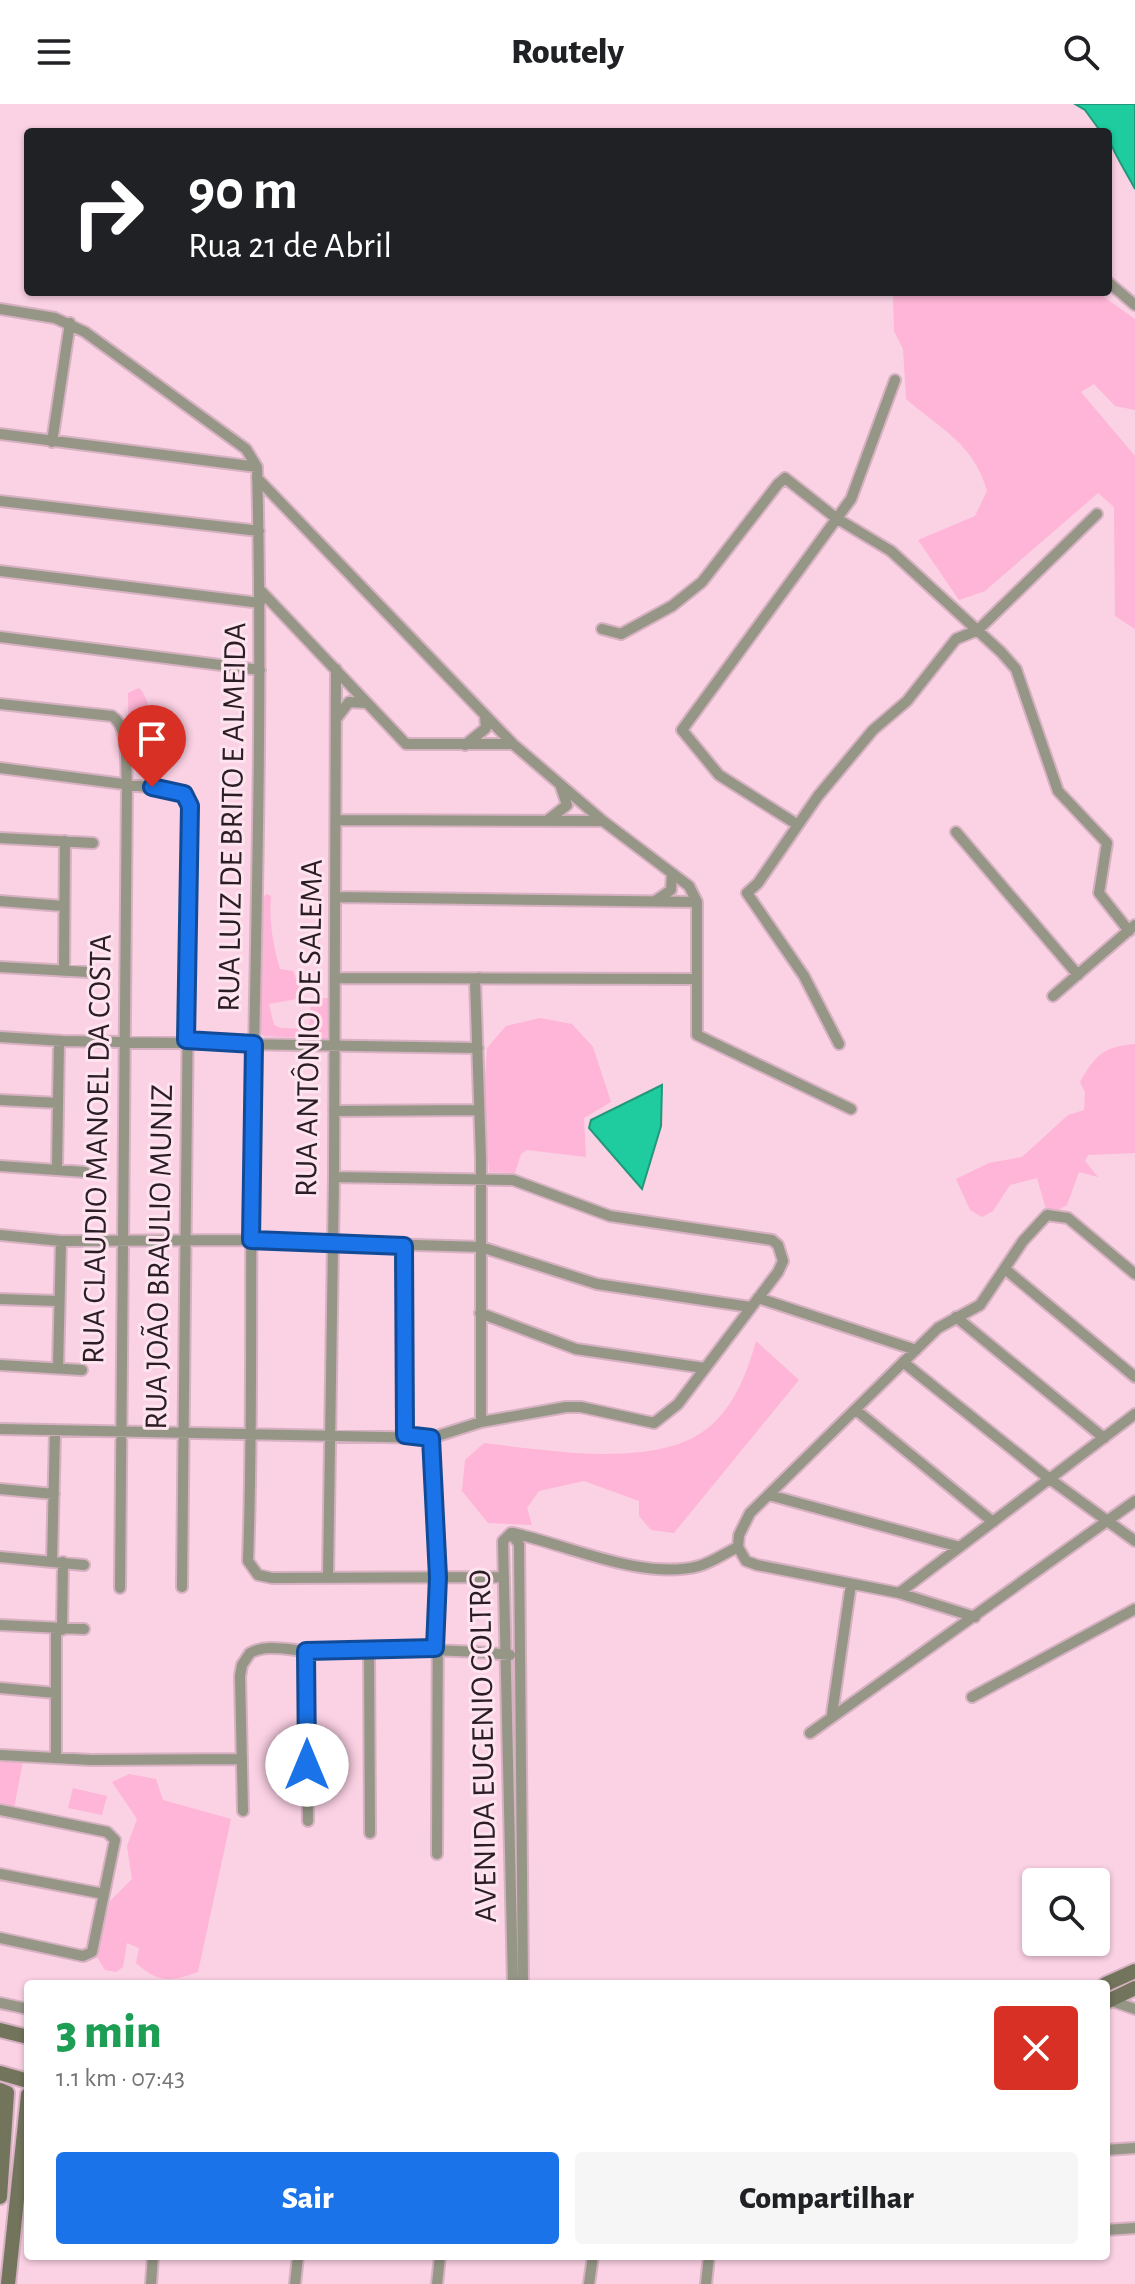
<!DOCTYPE html>
<html lang="pt">
<head>
<meta charset="utf-8">
<style>
  :root { --surface:#fff; --page:#f6f6f6; --text:#202124; --muted:#757577; --accent:#1a73e8 }
  body { margin:0; font-family:"Alegreya Sans",sans-serif; background:var(--page); color:var(--text); height:100vh; display:flex; flex-direction:column; font-size:30px; white-space:nowrap }
  * { box-sizing:border-box; margin:0 }
  p { font-size:26px; color:var(--muted) }
  .icon { flex:none; width:44px; height:44px; fill:none; stroke:currentColor; stroke-width:2; stroke-linecap:round; stroke-linejoin:round }
  .map { position:relative; flex:1; overflow:hidden }
  .sheet { position:absolute; left:24px; top:1876px; width:1086px; height:280px; display:flex; flex-direction:column; background:var(--surface); border-radius:8px; box-shadow:0 2px 6px #0004 }
  .sheet>* { flex:none }
  .guide { position:absolute; left:24px; top:24px; width:1088px; height:168px; border-radius:8px; box-shadow:0 2px 6px #0004; background:#202124; color:#fff; overflow:hidden }
  .tools { position:absolute; left:1022px; top:1764px; display:grid; gap:16px }
  .tools a { display:grid; place-items:center; width:88px; height:88px; border-radius:8px; background:var(--surface); box-shadow:0 2px 6px #0004; font-size:40px }
  .pin { position:absolute; display:grid; place-items:center; width:68px; height:68px; color:#fff; margin:-82px -34px; border-radius:50% 50% 50% 0; rotate:-45deg; box-shadow:0 0 8px #0007 }
  .pin .icon { rotate:45deg }
  .me { position:absolute; width:88px; margin:-44px; rotate:0deg; stroke-linejoin:round; filter:drop-shadow(0 0 6px #0008) }
  .turn { display:flex; align-items:center; gap:28px; height:168px; padding:0 32px; font-size:36px }
  .turn .icon { width:104px; height:104px; stroke-width:2.5 }
  .turn b { display:block; font-size:56px; line-height:68px }
  .round { display:grid; place-items:center; flex:none; width:84px; height:84px; border-radius:8px; background:var(--page) }
  .head { display:flex; align-items:center; justify-content:space-between; height:136px; padding:0 32px }
  h1 { font-size:48px; font-weight:800; line-height:60px; color:#1e9e55 }
  .button { display:flex; gap:16px; margin-top:auto; padding:16px 32px }
  .button a { flex:1; height:92px; border-radius:8px; background:var(--accent); color:#fff; font-size:32px; font-weight:800; line-height:92px; text-align:center }
  .button a+a { background:var(--page); color:var(--text) }
  header { display:flex; justify-content:space-between; align-items:center; height:104px; padding:0 32px; background:var(--surface); font-size:36px; font-weight:800 }
  .map>svg:first-child { display:block }
  .green { fill:#feb5d7 }
  .water { fill:#1ecca0; stroke:#22987b; stroke-width:2 }
  .lines { fill:none; stroke-linecap:round; stroke-linejoin:round }
  .street-casing { stroke:#d6b1c1; stroke-width:14 }
  .secondary-casing { stroke:#d6b1c1; stroke-width:18 }
  .street { stroke:#959686; stroke-width:10 }
  .secondary { stroke:#73745c; stroke-width:14 }
  .route-casing { stroke:#114b97; stroke-width:20 }
  .route { stroke:#1a73e8; stroke-width:14 }
  .labels { text-anchor:middle; stroke-width:6; stroke-linejoin:round; paint-order:stroke }
  .street-label { font-size:32px; fill:#2c1d24; stroke:#fde4ef }
</style>
</head>
<body>
<header><svg class="icon" aria-label="menu" viewBox="0 0 24 24"><path d="M4 6h16M4 12h16M4 18h16"/></svg>Routely<svg class="icon" aria-label="search" viewBox="0 0 24 24"><circle cx="10" cy="10" r="6"/><path d="M15 15l6 6"/></svg></header>
<div class="map">
<svg width="1135" height="2180" viewBox="0 0 1135 2180">
  <rect width="100%" height="100%" fill="#fbd1e4"/>
  <!-- green -->
  <path class="green" d="M910 188H1097L1135 215V306L1115 302 1094 280 1081 288 1135 352V525L1115 512 1114 403 1098 389 985 487 959 496 918 436 975 412 987 387C974 340 941 325 906 295L903 245 894 227 893 191Z
    M139 584C157 602 148 635 148 659L144 663 129 657 128 589Z
    M267 790 271 792C269 819 273 841 280 865L293 867 301 887 297 895 269 900 274 921 281 924 309 925 311 894H329L327 935 263 932 258 923 262 794Z
    M540 914 572 920 593 943 611 998 584 1014 586 1053 527 1046 521 1050 515 1069 489 1068 484 987 487 944 506 922Z
    M1135 940V1049L1088 1051 1085 1057 1098 1073 1079 1068 1067 1101 1048 1112 1037 1074 1010 1081 993 1107 982 1113 970 1106 956 1075 989 1059 1022 1053 1068 1011 1084 1006 1085 988 1080 978C1096 950 1103 943 1135 940Z
    M756 1237 799 1276 674 1429 651 1426 639 1412V1397L584 1377 539 1387 527 1404 532 1421 488 1419 462 1387 465 1356 484 1339C544 1346 648 1364 701 1329 732 1309 747 1270 756 1237Z
    M0 1651 24 1652 13 1709 0 1706Z
    M129 1670 156 1675 163 1696 231 1715 198 1868C171 1878 158 1879 136 1859L139 1844 127 1839 123 1863 116 1868 105 1866 97 1853 110 1797 132 1775 127 1742 137 1715 112 1678Z
    M73 1684 107 1692 102 1711 68 1704Z"/>
  <!-- water -->
  <path class="water" d="M1075 0H1135V85C1128 71 1108 41 1108 28H1101L1085 6Z
    M662 981 661 1022 642 1085 589 1024 591 1016Z"/>
  <g class="lines">
    <!-- street casing -->
    <g class="street-casing">
      <path id="street" d="M1108 178 1135 201
        M0 205 55 214 85 228 246 345 257 363C263 592 256 822 252 1052 250 1187 253 1322 248 1457L258 1471 272 1474 504 1473
        M0 330 257 363
        M52 338 70 219
        M257 374 513 640 603 717 689 782 697 798V931L851 1005
        M0 397 259 427
        M0 467 260 499
        M260 486 406 640H513
        M602 525 621 530 672 502 702 478 778 380 785 374 836 414 891 447 1001 548 1016 565 1058 687 1107 739 1099 789 1129 827
        M0 533 260 566
        M0 600 112 612C130 624 125 659 127 679L120 1484
        M336 615 349 598 366 599
        M465 641 486 624 485 611
        M0 664 177 687 188 694 190 702 182 1483
        M337 716 603 717
        M548 716 567 701 561 683
        M798 721 719 671 682 626 851 395 895 276
        M956 728 1078 871
        M0 734 93 739
        M336 793 697 798
        M0 797 63 802
        M655 797 671 786 672 769
        M0 863 88 868
        M64 867 65 737
        M335 874 696 875
        M479 874 475 876 481 1055V1318
        M1053 892 1135 821
        M0 933 63 937 478 944
        M839 940 804 872 747 789 758 779 818 692 873 626 907 597 956 535 978 526 1097 410
        M0 996 58 999
        M334 1007 478 1006
        M0 1062 85 1068
        M57 1064 59 937
        M0 1131 61 1137 251 1136 481 1143 597 1180 750 1203
        M404 1142 405 1331
        M1005 1165 1135 1273
        M758 1194 916 1246
        M0 1195 58 1197
        M480 1209 576 1245 704 1264
        M956 1213 1104 1334
        M903 1258 1047 1373 1135 1437
        M0 1261 82 1266
        M58 1264 61 1137
        M856 1306 993 1418
        M0 1325 431 1334 481 1318 566 1303H581L654 1319 678 1300 778 1168 783 1157 778 1141 772 1136 610 1112 513 1076 334 1073
        M431 1334 438 1473 437 1750
        M0 1385 54 1390
        M769 1391 956 1442
        M511 1429 503 1437 513 1880
        M511 1429 519 1440 523 1880
        M513 1429C568 1441 643 1477 699 1462 713 1458 725 1449 738 1443
        M738 1443 739 1431 750 1409 938 1224 980 1201 1023 1137 1047 1111 1068 1114 1135 1170
        M738 1443 746 1457 757 1461 899 1489 975 1513
        M0 1453 84 1461
        M52 1458 55 1328
        M328 1474 334 1073 336 565
        M899 1489 1135 1310
        M0 1521 84 1525
        M62 1526 63 1458
        M369 1545 370 1729
        M306 1547 308 1717
        M0 1584 56 1589
        M972 1593 1135 1505
        M832 1610 851 1480
        M810 1629 1135 1397
        M0 1651 91 1656 242 1655
        M56 1654V1526
        M0 1706 107 1728 115 1736 92 1848 83 1852 0 1834
        M243 1707 240 1572 242 1561 250 1549C268 1539 291 1547 311 1547 378 1546 443 1544 510 1551
        M0 1770 104 1790
        M1109 1896 1135 1905
        M0 1899 28 1905
        M1106 2046 1135 2044
        M1106 2126 1135 2124
        M151 2180 153 2152
        M295 2180 298 2152
        M437 2180 440 2152
        M589 2180 593 2152
        M706 2180 709 2152"/>
    </g>
    <!-- secondary casing -->
    <g class="secondary-casing">
      <path id="secondary" d="M1106 1880 1135 1867
        M1106 1898 1135 1884
        M0 1926 28 1933
        M0 1969 28 1977
        M0 1986 7 1989 0 2093
        M8 2180 28 1991"/>
    </g>
    <!-- street -->
    <use href="#street" class="street"/>
    <!-- secondary -->
    <use href="#secondary" class="secondary"/>
  </g>
  <g class="lines">
    <!-- route casing -->
    <g class="route-casing">
      <path id="route" d="M152 683 184 690 190 702 186 936 254 940 251 1136 404 1142 405 1331 431 1334 438 1473 435 1544 306 1547 307 1661"/>
    </g>
    <!-- route -->
    <use href="#route" class="route"/>
  </g>
  <g class="labels">
    <!-- street labels -->
    <g class="street-label">
      <text transform="translate(231 713) rotate(-89)" y="11">RUA LUIZ DE BRITO E ALMEIDA</text>
      <text transform="translate(308 924) rotate(-89)" y="11">RUA ANTÔNIO DE SALEMA</text>
      <text transform="translate(96 1045) rotate(-89)" y="11">RUA CLAUDIO MANOEL DA COSTA</text>
      <text transform="translate(158 1153) rotate(-89)" y="11">RUA JOÃO BRAULIO MUNIZ</text>
      <text transform="translate(482 1642) rotate(-91)" y="11">AVENIDA EUGENIO COLTRO</text>
    </g>
  </g>
</svg>
<div class="tools">
<a><svg class="icon" aria-label="search" viewBox="0 0 24 24"><circle cx="10" cy="10" r="6"/><path d="M15 15l6 6"/></svg></a>
</div>
<div class="pin" style="left:152px;top:683px;background:#d93025"><svg class="icon" aria-label="arrive" viewBox="0 0 24 24"><path d="M6 21V4h12l-3 4 3 4H6"/></svg></div>
<svg class="me" style="left:307px;top:1661px" viewBox="-20 -20 40 40"><circle r="19" fill="#fff"/><path d="M0-13L10 11 0 6-10 11z" fill="#1a73e8"/></svg>
<div class="guide">
<div class="turn"><svg class="icon" aria-label="right" viewBox="0 0 24 24"><path d="M7 20v-9h11M14 6l5 5-5 5"/></svg><div><b>90 m</b>Rua 21 de Abril</div></div>
</div>
<section class="sheet">
<div class="head"><div><h1>3 min</h1><p>1.1 km · 07:43</p></div><a class="round" style="background:#d93025;color:#fff"><svg class="icon" aria-label="close" viewBox="0 0 24 24"><path d="M6 6l12 12M18 6L6 18"/></svg></a></div>
<div class="button"><a>Sair</a><a>Compartilhar</a></div>
</section>
</div>
</body>
</html>
